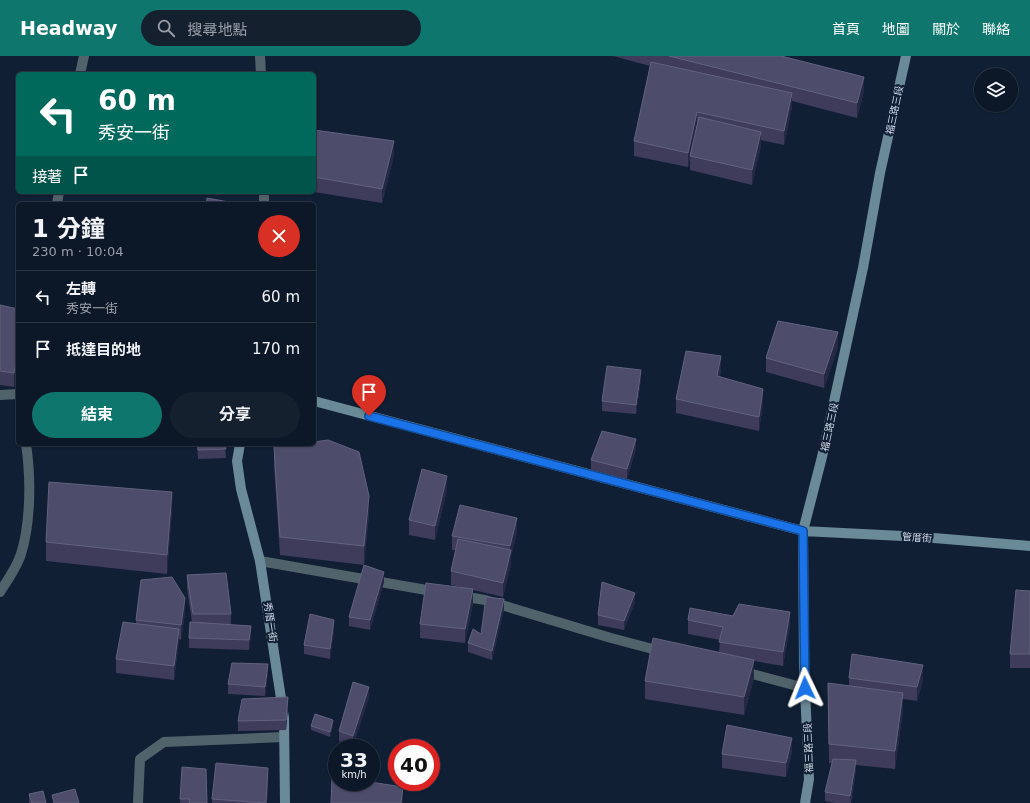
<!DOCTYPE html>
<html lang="zh-TW">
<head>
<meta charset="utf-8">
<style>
  :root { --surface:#0c1727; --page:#15202f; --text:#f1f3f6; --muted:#9a9fa7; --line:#2c3644; --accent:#0f766e }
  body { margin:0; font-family:"DejaVu Sans","Noto Sans TC",sans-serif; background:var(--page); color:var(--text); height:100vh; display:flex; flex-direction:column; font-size:15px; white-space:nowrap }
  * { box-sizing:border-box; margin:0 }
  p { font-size:13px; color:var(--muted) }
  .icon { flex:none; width:22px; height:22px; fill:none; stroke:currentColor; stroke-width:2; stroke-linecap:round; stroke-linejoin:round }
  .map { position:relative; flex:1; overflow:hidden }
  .drawer { position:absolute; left:16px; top:146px; width:300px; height:244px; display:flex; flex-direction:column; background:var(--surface); border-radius:6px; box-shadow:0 1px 3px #0004,0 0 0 1px var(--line) }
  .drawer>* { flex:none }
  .top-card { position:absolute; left:16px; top:16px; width:300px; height:122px; border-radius:6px; box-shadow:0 1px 3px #0004,0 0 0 1px var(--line); background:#00695c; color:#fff; overflow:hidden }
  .tools { position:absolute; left:974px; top:12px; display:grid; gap:8px }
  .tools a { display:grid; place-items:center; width:44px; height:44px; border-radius:50%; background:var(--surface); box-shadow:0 1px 3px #0004,0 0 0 1px var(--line); font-size:20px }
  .speed { position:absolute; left:328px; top:683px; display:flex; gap:8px; font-size:20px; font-weight:700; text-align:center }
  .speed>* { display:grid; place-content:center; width:52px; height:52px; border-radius:50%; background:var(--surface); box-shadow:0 1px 3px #0004,0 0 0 1px var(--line); line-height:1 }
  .speed small { font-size:10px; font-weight:400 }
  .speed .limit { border:6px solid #d22; background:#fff; color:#111 }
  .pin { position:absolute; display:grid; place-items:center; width:34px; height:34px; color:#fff; margin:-41px -17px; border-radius:50% 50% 50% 0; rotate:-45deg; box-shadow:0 0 4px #0007 }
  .pin .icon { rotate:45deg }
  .me { position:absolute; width:44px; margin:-22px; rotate:358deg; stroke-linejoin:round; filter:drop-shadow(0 0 3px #0008) }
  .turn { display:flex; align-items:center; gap:14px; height:84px; padding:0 16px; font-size:18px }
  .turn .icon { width:52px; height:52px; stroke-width:2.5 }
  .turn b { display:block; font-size:28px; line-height:34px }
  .then { display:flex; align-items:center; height:38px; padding:0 16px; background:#0003; gap:8px; font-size:15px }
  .round { display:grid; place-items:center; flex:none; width:42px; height:42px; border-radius:21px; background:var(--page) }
  .overview { display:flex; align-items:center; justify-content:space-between; height:68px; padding:0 16px }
  h1 { font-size:24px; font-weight:700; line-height:30px }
  .primary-button { display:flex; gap:8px; margin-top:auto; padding:8px 16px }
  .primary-button a { flex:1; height:46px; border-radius:24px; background:var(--accent); color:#fff; font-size:16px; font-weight:700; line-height:46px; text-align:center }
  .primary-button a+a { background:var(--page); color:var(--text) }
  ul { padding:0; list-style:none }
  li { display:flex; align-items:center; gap:12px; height:52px; padding:0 16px; border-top:1px solid var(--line) }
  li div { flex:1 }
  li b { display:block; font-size:15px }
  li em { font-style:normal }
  header { display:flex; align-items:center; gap:24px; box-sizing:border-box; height:56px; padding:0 20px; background:var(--accent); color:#fff }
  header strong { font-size:19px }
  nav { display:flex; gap:22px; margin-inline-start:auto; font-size:14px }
  .search { width:280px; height:36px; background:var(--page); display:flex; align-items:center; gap:10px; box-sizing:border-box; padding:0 14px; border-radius:22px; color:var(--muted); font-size:15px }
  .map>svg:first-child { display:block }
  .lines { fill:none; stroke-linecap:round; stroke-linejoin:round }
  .lane { stroke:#50636b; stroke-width:10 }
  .secondary { stroke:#6b8a97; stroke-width:10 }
  .wall { fill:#3e3b5b }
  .shaded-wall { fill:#252945 }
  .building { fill:#4d4c6a; stroke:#62627e }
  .route-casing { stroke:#114b97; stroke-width:10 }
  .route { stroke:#1a73e8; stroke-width:7 }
  .labels { text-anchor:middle; stroke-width:4; stroke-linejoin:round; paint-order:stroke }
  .street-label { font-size:10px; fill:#ced8e6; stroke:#101f34 }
</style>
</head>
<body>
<header>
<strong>Headway</strong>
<div class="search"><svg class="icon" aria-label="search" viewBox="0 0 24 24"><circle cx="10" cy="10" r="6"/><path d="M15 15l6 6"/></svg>搜尋地點</div>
<nav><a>首頁</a><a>地圖</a><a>關於</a><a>聯絡</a></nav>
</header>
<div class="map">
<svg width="1030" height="747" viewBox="0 0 1030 747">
  <rect width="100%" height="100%" fill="#101f34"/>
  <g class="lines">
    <!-- lane -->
    <path class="lane" d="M260 0 261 18
      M80 18 84 0
      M264 136V148
      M57 148 59 136
      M0 339 18 338
      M260 505 438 536
      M0 536C7 525 17 511 21 498 31 466 31 421 26 388
      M461 540 485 544 611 582 664 596
      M741 615 805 632
      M138 747 140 703 164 686 284 681"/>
    <!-- secondary -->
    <path class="secondary" d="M314 345 803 475 922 481 1030 490
      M240 388 237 405 241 433 260 505 284 662 285 747
      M805 747 809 723 804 611 803 475 822 401 863 212 880 117 906 0"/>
  </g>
  <!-- wall -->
  <path class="wall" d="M613 0H782L864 35 857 62 792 45V51L784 89 761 84V90L752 129 690 114V102L688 111 634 100V85L650 10Z
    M314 74 394 99 382 147 314 136Z
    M0 249 18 253V311L14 331 0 329Z
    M838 291 824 332 766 316V302Z
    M721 314 720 320 763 347 759 375 676 357V343Z
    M641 323 636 358 602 355V345Z
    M197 388H225L226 402 198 403Z
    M274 391 369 458 364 509 280 499 274 410Z
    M636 393 627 423 591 414V404Z
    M447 434 435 484 409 479V464Z
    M172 454 167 518 46 505V486Z
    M517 477 511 500V508L503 541 473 534V547L465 587 420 582V568L465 532 451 529V515L456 494H452V480Z
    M187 519 231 558V569L251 580 249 594 189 592V582L192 566 187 533Z
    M384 526 370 574 349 570V561Z
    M1030 535V612H1010V598Z
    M635 546 624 574 598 569V559Z
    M504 553 492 604 468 596V587L481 578Z
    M185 557 181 584 179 583 174 624 116 617V603L136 567V564Z
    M688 564 790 570 783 610 754 605V622L744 659 645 643V625L719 596 720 584 688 578Z
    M334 574 330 603 304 598V589Z
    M268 617 265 640 228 638V628Z
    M849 622 923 624 917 645 903 643V655L895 713 856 709V714L851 747H835L825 745V736L832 707H829L828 627 849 630Z
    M369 641 353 690 339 685V675Z
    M288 651 286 674 238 675V665Z
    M333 669 330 681 311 674V670Z
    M792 696 786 721 722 712V698Z
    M182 711 207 747H180Z
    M268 726 267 747H212V743Z
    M29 738 46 747H29Z"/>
  <!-- shaded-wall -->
  <path class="shaded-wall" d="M864 21V35L857 62V47Z
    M792 37V51L784 89V75Z
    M697 56V70L688 111V97Z
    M761 76V90L752 129V114Z
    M394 85V99L382 147V133Z
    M838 276V291L824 332V318Z
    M18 297V311L14 331V317Z
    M721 300V314L717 334V320Z
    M641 314V323L636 358V349Z
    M763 333V347L759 375V361Z
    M636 383V393L627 423V413Z
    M447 420V434L435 484V470Z
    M172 436V454L167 518V499Z
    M369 440V458L364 509V490Z
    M517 462V477L511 500V508L503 541V527L510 498V490Z
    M384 516V526L370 574V564Z
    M473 533V547L465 587V573Z
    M635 537V546L624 574V565Z
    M185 542V557L181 584V569Z
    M504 543V553L492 604V595Z
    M790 556V570L783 610V596Z
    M334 564V574L330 603V593Z
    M251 570V580L249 594V584Z
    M179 573V587L174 624V610Z
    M754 604V622L744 659V641Z
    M268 608V617L265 640V631Z
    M923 609V624L917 645V631Z
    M369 631V641L353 690V680Z
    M903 637V655L895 713V695Z
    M288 641V651L286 674V664Z
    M333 664V669L330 681V676Z
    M792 682V696L786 721V707Z
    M856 704V714L850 747V740Z
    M268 712V726L267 747H266Z
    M403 731V747H401Z"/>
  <!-- building -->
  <path class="building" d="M669 0H781L864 21 857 47Z
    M651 6 792 37 784 75 697 56 688 97 634 85Z
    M699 61 761 76 752 114 690 100Z
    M314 74 394 85 382 133 314 121Z
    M207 142 240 148H206Z
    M0 249 18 253V297L14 317 0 315Z
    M778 265 838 276 824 318 766 302Z
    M686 295 721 300 717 320 763 333 759 361 676 343Z
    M607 310 641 314 636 349 602 345Z
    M602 375 636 383 627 413 591 404Z
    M328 384 359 396 369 440 364 490 280 481 274 391 300 388H314V386Z
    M198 388H225L226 393 198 394Z
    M422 413 447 420 435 470 409 464Z
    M49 426 172 436 167 499 46 486Z
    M460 449 517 462 510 490 452 480Z
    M458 483 511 494 503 527 451 515Z
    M364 509 384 516 370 564 349 561Z
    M226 517 231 558H193L187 519Z
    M172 521 185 542 181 569 136 564 141 524Z
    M602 526 635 537 624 565 598 559Z
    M426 527 473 533 465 573 420 568Z
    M1016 534 1030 535V598H1010Z
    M486 541 504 543 492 595 468 587 473 573 481 578Z
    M739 548 790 556 783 596 719 586 723 571 688 564 690 552 733 560Z
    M310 558 334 564 330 593 304 589Z
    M123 566 179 573 174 610 116 603Z
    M190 566 251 570 249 584 189 582Z
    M653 582 754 604 744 641 645 625Z
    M852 598 923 609 917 631 849 622Z
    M232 607 268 608 265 631 228 628Z
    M353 626 369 631 353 680 339 675Z
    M828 627 903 637 895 695 829 688Z
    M288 641 286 664 238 665 242 643Z
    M315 658 333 664 330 676 311 670Z
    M727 669 792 682 786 707 722 698Z
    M833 703 856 704 850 740 825 736Z
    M216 707 268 712 266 747 212 743Z
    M182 711 206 713 207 747H189L190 743H180Z
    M332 720 337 721V726H370L403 731 401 747H331Z
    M75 733 79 747H54L52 739Z
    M43 735 46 747H32L29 738Z"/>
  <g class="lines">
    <!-- route casing -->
    <g class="route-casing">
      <path id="route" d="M369 360 803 475 805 632"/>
    </g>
    <!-- route -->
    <use href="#route" class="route"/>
  </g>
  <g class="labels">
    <!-- street labels -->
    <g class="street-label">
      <text transform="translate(894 54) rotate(-78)" y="4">福三路三段</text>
      <text transform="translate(829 371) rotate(-78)" y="4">福三路三段</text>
      <text transform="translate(917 481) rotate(4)" y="4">管厝街</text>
      <text transform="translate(271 566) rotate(81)" y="4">秀厝一街</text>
      <text transform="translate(808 692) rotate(-92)" y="4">福三路三段</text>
    </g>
  </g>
</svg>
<div class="tools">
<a><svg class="icon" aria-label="layers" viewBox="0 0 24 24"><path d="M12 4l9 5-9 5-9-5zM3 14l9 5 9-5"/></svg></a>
</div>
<div class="speed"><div>33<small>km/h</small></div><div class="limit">40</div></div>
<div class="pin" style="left:369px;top:360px;background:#d93025"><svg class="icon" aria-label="arrive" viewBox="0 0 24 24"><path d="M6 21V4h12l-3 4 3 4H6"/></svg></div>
<svg class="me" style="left:805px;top:632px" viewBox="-20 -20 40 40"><path d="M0-17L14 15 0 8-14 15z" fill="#1a73e8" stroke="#fff" stroke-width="4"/></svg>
<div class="top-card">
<div class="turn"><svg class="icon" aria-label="left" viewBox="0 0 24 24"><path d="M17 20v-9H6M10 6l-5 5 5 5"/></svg><div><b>60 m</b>秀安一街</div></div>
<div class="then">接著<svg class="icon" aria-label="arrive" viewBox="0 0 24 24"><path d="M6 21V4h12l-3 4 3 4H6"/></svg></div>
</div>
<section class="drawer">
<div class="overview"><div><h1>1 分鐘</h1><p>230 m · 10:04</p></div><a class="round" style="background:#d93025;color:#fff"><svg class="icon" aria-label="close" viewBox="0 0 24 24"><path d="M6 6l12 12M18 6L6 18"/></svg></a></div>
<ul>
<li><svg class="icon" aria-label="left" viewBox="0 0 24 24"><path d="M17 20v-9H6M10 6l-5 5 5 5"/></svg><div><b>左轉</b><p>秀安一街</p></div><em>60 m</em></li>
<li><svg class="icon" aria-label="arrive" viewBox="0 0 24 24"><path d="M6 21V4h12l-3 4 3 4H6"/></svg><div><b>抵達目的地</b></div><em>170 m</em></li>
</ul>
<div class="primary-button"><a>結束</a><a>分享</a></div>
</section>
</div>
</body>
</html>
